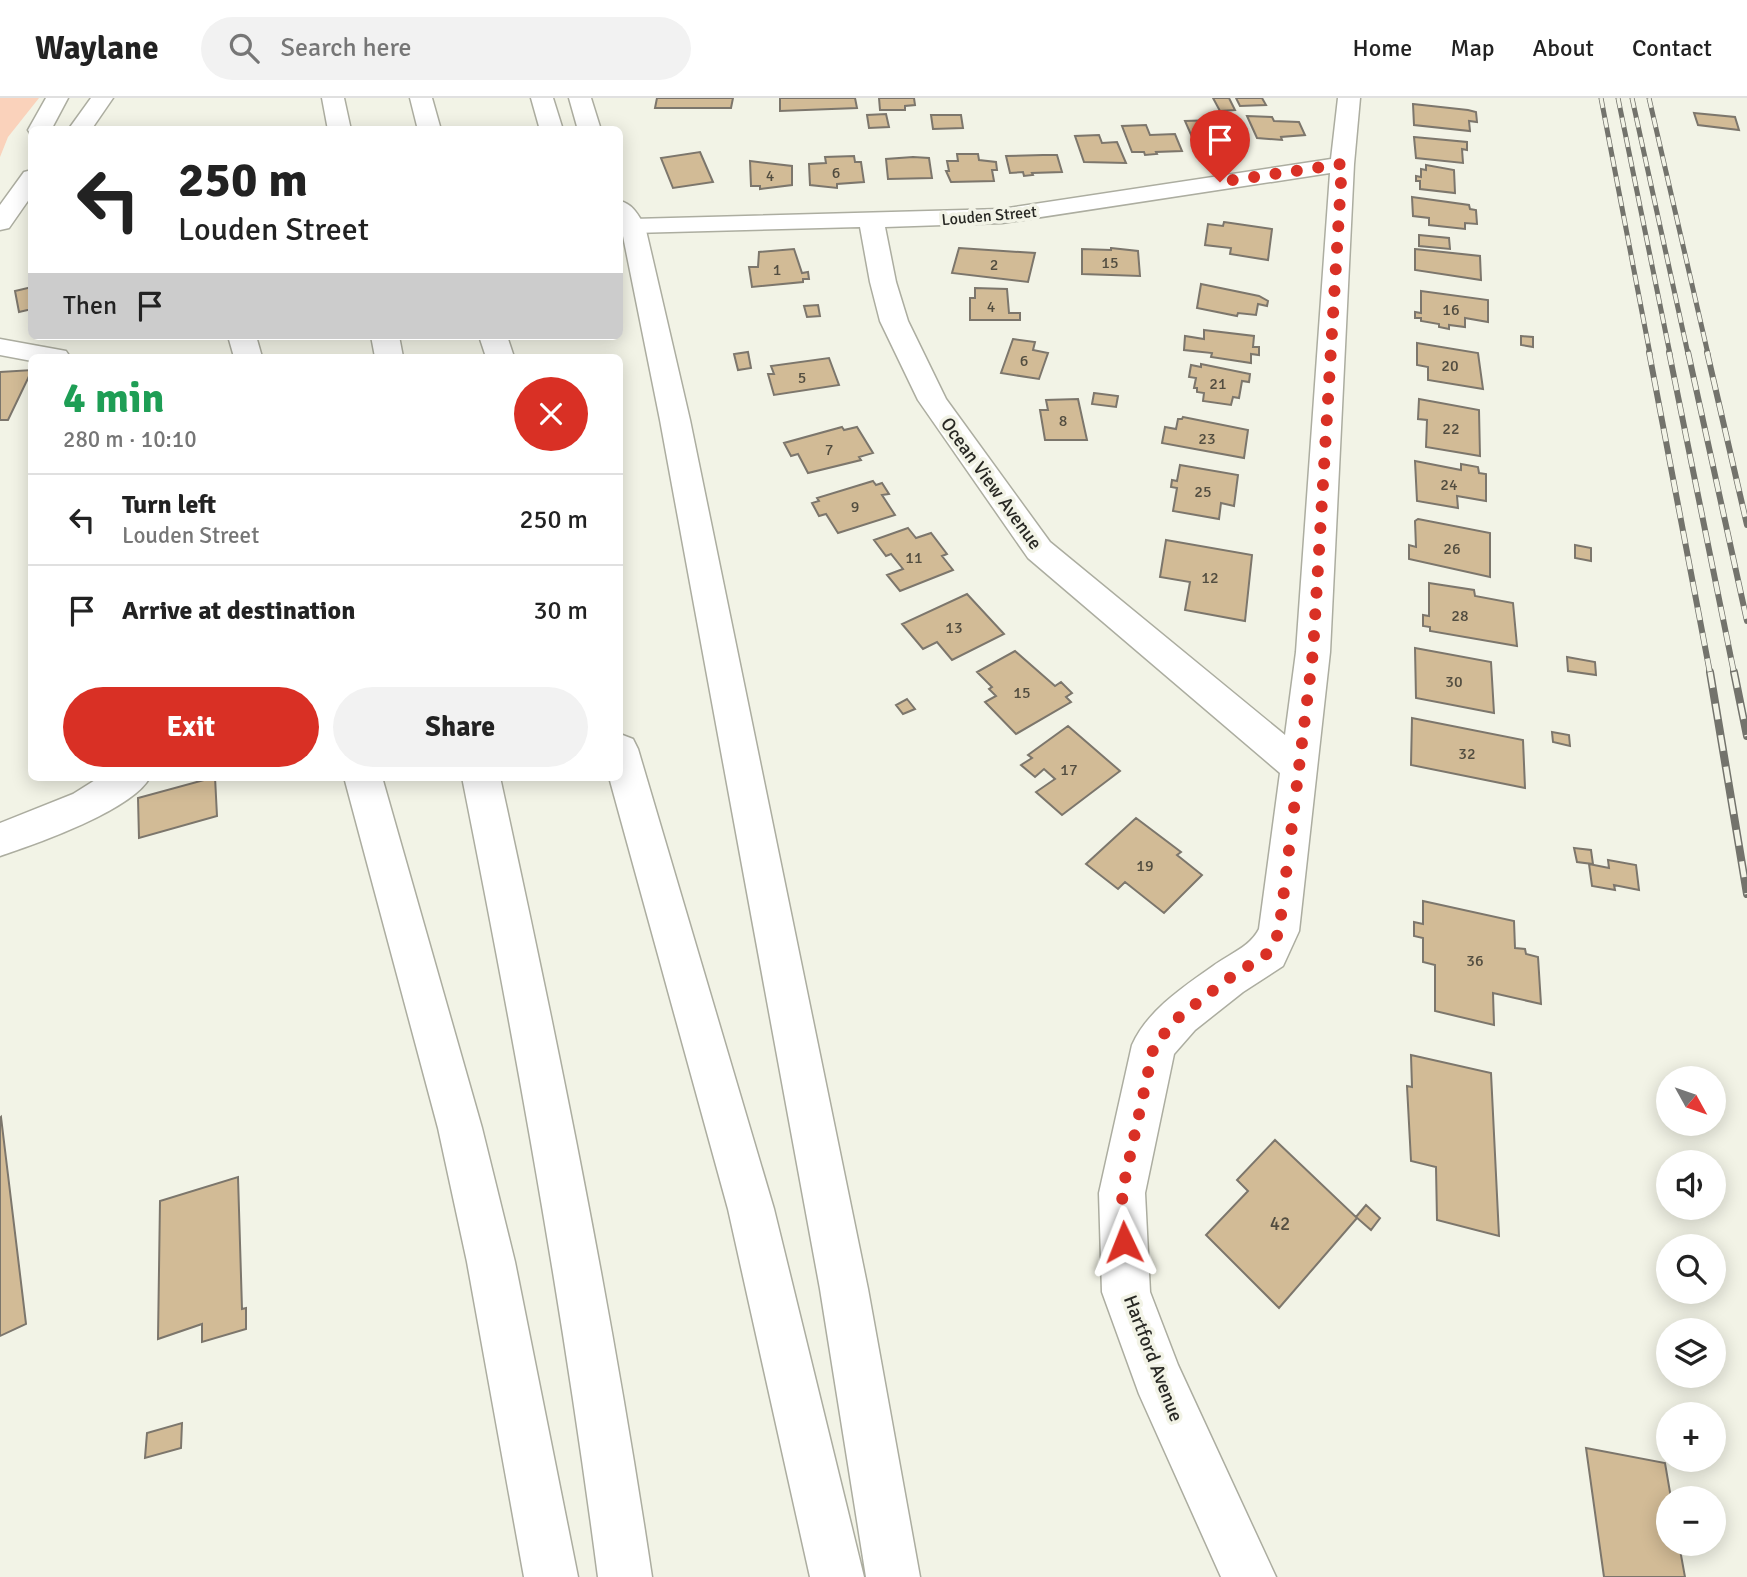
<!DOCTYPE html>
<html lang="en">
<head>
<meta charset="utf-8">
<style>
  :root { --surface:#fff; --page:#f2f2f2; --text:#222; --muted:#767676; --line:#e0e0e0; --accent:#d93025 }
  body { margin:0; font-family:Signika,sans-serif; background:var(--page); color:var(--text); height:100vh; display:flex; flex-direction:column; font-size:26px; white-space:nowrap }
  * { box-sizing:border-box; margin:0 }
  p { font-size:23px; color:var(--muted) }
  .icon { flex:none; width:38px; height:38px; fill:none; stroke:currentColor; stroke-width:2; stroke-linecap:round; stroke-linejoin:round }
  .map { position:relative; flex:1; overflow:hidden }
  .details { position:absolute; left:28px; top:256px; width:595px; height:427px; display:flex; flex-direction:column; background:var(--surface); border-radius:10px; box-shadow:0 4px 18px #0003 }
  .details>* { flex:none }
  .banner { position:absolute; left:28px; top:28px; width:595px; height:214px; border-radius:10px; box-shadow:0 4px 18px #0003; background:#fff; color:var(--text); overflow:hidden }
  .needle { width:46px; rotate:130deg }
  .tools { position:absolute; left:1656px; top:968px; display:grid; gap:14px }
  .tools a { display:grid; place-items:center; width:70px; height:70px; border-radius:50%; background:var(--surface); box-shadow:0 4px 18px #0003; font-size:35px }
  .pin { position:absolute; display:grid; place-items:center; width:60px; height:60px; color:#fff; margin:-72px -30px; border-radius:50% 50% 50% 0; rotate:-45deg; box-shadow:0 0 7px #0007 }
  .pin .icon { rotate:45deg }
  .me { position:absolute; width:77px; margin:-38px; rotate:358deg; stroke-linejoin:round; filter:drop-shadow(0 0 5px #0008) }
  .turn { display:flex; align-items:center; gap:24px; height:147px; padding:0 35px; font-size:32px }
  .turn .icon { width:91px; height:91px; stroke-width:2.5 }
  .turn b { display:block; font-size:49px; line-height:60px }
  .then { display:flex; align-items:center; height:66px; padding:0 35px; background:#0003; gap:14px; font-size:26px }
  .round { display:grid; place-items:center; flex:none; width:74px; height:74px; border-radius:37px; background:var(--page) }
  .headline { display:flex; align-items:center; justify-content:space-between; height:119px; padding:0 35px }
  h1 { font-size:42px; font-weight:700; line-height:52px; color:#1e9e55 }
  .primary-button { display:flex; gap:14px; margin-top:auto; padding:14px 35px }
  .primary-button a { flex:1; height:80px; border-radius:42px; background:var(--accent); color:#fff; font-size:28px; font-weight:700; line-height:80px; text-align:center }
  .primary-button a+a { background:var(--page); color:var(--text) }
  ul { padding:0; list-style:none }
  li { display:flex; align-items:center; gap:21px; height:91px; padding:0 35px; border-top:2px solid var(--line) }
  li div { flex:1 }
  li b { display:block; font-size:26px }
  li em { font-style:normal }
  header { display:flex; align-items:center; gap:42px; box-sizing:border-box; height:98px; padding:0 35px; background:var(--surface); border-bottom:2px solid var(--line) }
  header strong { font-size:33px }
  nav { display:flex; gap:38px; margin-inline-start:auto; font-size:24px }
  .search { width:490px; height:63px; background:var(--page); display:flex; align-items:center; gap:18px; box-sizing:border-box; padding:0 24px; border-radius:38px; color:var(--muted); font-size:26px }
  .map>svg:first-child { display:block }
  .green { fill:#fad2bb }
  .building { fill:#d2bb96; stroke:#7c766c; stroke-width:2 }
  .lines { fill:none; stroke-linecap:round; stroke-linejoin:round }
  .minor-casing { stroke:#acada0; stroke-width:3 }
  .major-casing { stroke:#acada0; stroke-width:3 }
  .highway-casing { stroke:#acada0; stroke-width:3 }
  .minor { fill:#fff; fill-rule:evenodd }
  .major { fill:#fff; fill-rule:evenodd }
  .highway { fill:#fff; fill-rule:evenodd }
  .rail-far2-casing { stroke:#73736c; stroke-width:5 }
  .rail-far1-casing { stroke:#73736c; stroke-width:6 }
  .rail-casing { stroke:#73736c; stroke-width:8 }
  .rail-far2 { stroke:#f2f3e6; stroke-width:3.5; stroke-dasharray:10; stroke-linecap:butt }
  .rail-far1 { stroke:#f2f3e6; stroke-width:4.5; stroke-dasharray:13; stroke-linecap:butt }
  .rail { stroke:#f2f3e6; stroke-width:5; stroke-dasharray:16; stroke-linecap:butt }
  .route { stroke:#d93025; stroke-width:12; stroke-dasharray:0 21.6 }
  .labels { text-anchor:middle; stroke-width:7; stroke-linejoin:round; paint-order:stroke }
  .number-label { font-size:16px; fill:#524d40 }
  .far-street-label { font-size:16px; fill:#282824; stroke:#f2f3e6 }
  .street-label { font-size:19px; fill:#282824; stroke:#f2f3e6 }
  .near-number-label { font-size:19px; fill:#524d40 }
</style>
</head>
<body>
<header>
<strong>Waylane</strong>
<div class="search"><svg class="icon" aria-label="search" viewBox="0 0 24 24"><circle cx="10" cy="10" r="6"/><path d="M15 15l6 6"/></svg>Search here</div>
<nav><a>Home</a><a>Map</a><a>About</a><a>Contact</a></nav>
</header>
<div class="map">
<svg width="1747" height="1479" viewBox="0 0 1747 1479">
  <rect width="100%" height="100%" fill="#f2f3e6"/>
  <!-- green -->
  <path class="green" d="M0 0H39L8 39 0 59Z"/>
  <!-- building -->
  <path class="building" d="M657 0H733L731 10H655Z
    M780 0H855L857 10 780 13Z
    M879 0H914L915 7 905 8V12H880Z
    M1213 0H1229L1235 12 1220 13Z
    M1236 0H1262L1266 7 1240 8Z
    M1413 6 1468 12 1476 14 1477 24 1469 23 1470 33 1414 27Z
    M1694 15 1735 19 1739 32 1698 27Z
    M886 16 889 29 869 30 867 17Z
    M931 17H961L963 30 933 31Z
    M1247 18 1272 19 1274 23 1299 24 1305 37 1281 39 1282 42 1257 40Z
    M1217 22 1220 29H1226L1227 33H1222L1229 47 1196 48 1185 23Z
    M1146 27 1150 37 1175 36 1182 53 1156 54 1157 56 1145 57 1144 54H1132L1122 28Z
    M1099 37 1102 45 1117 44 1126 65 1084 64 1075 38Z
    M1414 39 1467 44V52L1462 51 1463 65 1416 60Z
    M700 54 713 84 673 90 661 60Z
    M957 56H978L979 62 996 64 997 72H992L994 83 951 84 946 73H949L947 63H958Z
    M1043 57H1057L1062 74 1032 75 1033 77 1024 78 1023 74 1010 75 1006 58Z
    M854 58 855 64H861L864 84 837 86V90L810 87 809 66 826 65 825 59Z
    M913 59 929 60 932 80 888 81 886 61Z
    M750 63 792 68V87L760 91V88H751Z
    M1426 67 1454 72 1455 95 1420 91V83H1416V78L1421 79V71L1426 72Z
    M1412 99 1469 107 1470 111 1476 112 1477 126 1465 125V131L1429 127V120L1413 118Z
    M1224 124 1272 131 1268 162 1230 156 1231 150 1205 147 1208 126 1223 128Z
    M1419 137 1449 140 1450 151 1419 148Z
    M959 150 1035 155 1028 184 952 175Z
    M1111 150 1138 153 1140 178 1082 176V151L1111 152Z
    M794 151 802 175 808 174 809 181H803V184L752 189 749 169H758L759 154Z
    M1415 151 1480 158 1481 182 1415 172Z
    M1201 186 1259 198 1268 203 1267 208 1258 206 1256 217 1238 215 1237 218 1197 210Z
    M32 189V211L19 214 15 193Z
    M975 190 1007 191 1009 215H1020V222H970V200H975Z
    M1421 193 1488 202V224L1465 220V229L1449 227V231L1439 229V226L1421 223V220H1415V214L1421 215Z
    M818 207 820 218 807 219 804 208Z
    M1204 232 1254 238 1253 249H1259V257L1251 256V265L1211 259 1212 255 1184 252 1185 238 1204 241Z
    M1521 238 1533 239V249L1521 247Z
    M1013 241 1035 244 1033 252 1048 255 1039 281 1001 275Z
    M1417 245 1478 255 1483 291 1428 282V269L1417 267Z
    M748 254 751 270 738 272 734 256Z
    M829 260 839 287 774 297 768 276H774L771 268Z
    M1201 266 1250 276 1249 284 1242 283 1239 300 1233 299 1231 307 1203 303 1204 295 1197 294V290H1194L1196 280 1189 279 1191 267 1201 269Z
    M32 272 8 322H0V274Z
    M1094 295 1118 298 1116 309 1092 306Z
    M1078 301 1087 342H1045L1040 312H1048L1046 302Z
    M1419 301 1479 312 1480 358 1426 349 1427 322 1418 321Z
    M1183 319 1248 332 1244 360 1162 345 1165 329 1176 331 1178 321H1182Z
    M842 329 844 332 857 329 873 355 859 359 861 362 808 375 798 356 791 358 784 345Z
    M1415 363 1461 372V366L1478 369 1479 375 1486 376V403L1457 398 1458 410 1417 403Z
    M1180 367 1238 377 1234 408 1221 405 1219 421 1173 413 1177 390 1171 389 1172 382 1177 383Z
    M873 383 876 387 882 385 889 396 882 397 895 417 838 435 826 416 819 418 812 405 819 403 817 400Z
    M1418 421 1490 435V479L1409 461V447L1416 449 1415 423Z
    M908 430 916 440 931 435 947 456 942 458 953 472 900 493 887 477 903 471 891 456 886 458 874 442Z
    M1166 442 1252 457 1245 523 1185 512 1190 484 1160 479Z
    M1575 447 1591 450V463L1575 460Z
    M1429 485 1474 492 1475 498 1513 505 1517 548 1430 533V529L1423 528V517L1429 518Z
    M967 496 1004 536 952 562 937 544 923 551 902 526Z
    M1415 550 1491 564 1494 615 1416 600Z
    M1015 553 1055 588 1061 584 1072 595 1066 599 1071 604 1016 636 985 604 996 598 989 591 992 589 977 574Z
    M1567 559 1595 564 1596 577 1568 573Z
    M907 601 915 611 903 616 896 607Z
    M1412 620 1523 642 1525 690 1411 667Z
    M1068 628 1120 673 1062 717 1036 694 1055 681 1044 671 1035 679 1021 667 1032 660 1028 657Z
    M1552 634 1569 637 1570 648 1553 644Z
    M215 679 217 718 139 740 138 700Z
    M1136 720 1181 754 1177 757 1202 777 1164 815 1125 784 1118 791 1086 766Z
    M1574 750 1591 752 1593 766 1577 764Z
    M1608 762 1636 767 1639 792 1614 787 1615 792 1592 788 1589 766 1609 770Z
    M1423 803 1514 823 1515 850 1525 851 1526 856 1538 859 1541 906 1493 895 1494 927 1435 913V867L1423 864V840L1414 838V824L1423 826Z
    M1411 957 1491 975 1499 1138 1437 1122 1436 1069 1411 1063 1407 988 1412 989Z
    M1 1019 26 1226 0 1238V1020Z
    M1275 1042 1357 1120 1279 1210 1206 1137 1248 1093 1237 1082Z
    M238 1079 242 1211 246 1210V1231L202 1244V1226L158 1241 160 1103Z
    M1366 1107 1380 1120 1371 1132 1356 1119Z
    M182 1325 181 1350 145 1360 147 1335Z
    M1586 1350 1665 1365 1671 1400H1668V1446H1679L1685 1479H1604Z"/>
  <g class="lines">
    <!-- minor casing -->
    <g class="minor-casing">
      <path id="minor" d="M1338 0H1360L1354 66 1330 554 1299 833 1283 868 1243 894 1195 932 1174 956 1145 1095 1150 1194 1178 1267 1276 1479H1221L1139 1296 1102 1194 1099 1095 1132 947C1147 913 1183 889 1213 868 1229 856 1250 849 1259 831L1280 675 1028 460 918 302 880 223 870 184 860 129 633 135 624 133 621 128 624 123 633 121 1002 111 1331 61ZM1330 75 1296 554 1285 637 1050 444 946 301 908 223 896 184 885 129 1002 125Z
        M0 241 66 253 70 259H32V263L0 257Z
        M100 679H150C133 712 36 746 0 758V725L73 696Z"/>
    </g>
    <!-- major casing -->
    <g class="major-casing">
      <path id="major" d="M46 0H68L51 32H32L31 37 28 32Z
        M91 0H113L91 32H68Z
        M531 0H553L563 32H540Z
        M569 0H591L601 32H578Z
        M32 72V97L9 130 0 132V107L24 74Z
        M620 103C633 106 638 117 645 128L642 133 633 135 624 133 620 127Z"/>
    </g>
    <!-- highway casing -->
    <g class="highway-casing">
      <path id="highway" d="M322 0H344L351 32H328Z
        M410 0H432L441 32H418Z
        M633 121 642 123 645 128 690 322 868 1191 920 1479H866L820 1191 660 322 621 128 624 123Z
        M228 238H256L262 259H234Z
        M371 238H399L403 259H375Z
        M479 238H507L514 259H486Z
        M620 636 633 641 638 651 774 1111 864 1479H810L728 1111 609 679H620Z
        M344 679H382L482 1030 515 1164 578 1479H524L467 1164 438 1030Z
        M462 679H500C558 944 612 1210 652 1479H598C563 1210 515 945 462 679Z"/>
    </g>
    <!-- minor -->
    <use href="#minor" class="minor"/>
    <!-- major -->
    <use href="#major" class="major"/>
    <!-- highway -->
    <use href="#highway" class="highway"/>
    <!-- rail-far2 casing -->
    <g class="rail-far2-casing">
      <path id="rail-far2" d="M1601 0 1650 256
        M1618 0 1670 256
        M1632 0 1688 256
        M1649 0 1708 256"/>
    </g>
    <!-- rail-far1 casing -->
    <g class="rail-far1-casing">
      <path id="rail-far1" d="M1649 254 1710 575
        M1669 254 1734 575
        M1688 254 1747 523
        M1707 254 1747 427"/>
    </g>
    <!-- rail casing -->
    <g class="rail-casing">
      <path id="rail" d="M1710 574 1747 796
        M1734 574 1747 638"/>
    </g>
    <!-- rail-far2 -->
    <use href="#rail-far2" class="rail-far2"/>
    <!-- rail-far1 -->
    <use href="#rail-far1" class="rail-far1"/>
    <!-- rail -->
    <use href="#rail" class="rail"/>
  </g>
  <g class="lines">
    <!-- route -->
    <path class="route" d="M1124 1144 1122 1095 1154 947 1180 918 1228 881 1268 855 1279 834 1313 554 1342 66 1220 84"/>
  </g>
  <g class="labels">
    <!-- number labels -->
    <g class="number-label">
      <text x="836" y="80">6</text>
      <text x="770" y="83">4</text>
      <text x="1110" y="170">15</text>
      <text x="994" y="172">2</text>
      <text x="777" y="177">1</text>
      <text x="991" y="214">4</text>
      <text x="1451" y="217">16</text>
      <text x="1024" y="268">6</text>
      <text x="1450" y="273">20</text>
      <text x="802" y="285">5</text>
      <text x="1218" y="291">21</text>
      <text x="1063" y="328">8</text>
      <text x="1451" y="336">22</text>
      <text x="1207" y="346">23</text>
      <text x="829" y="357">7</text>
      <text x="1449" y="392">24</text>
      <text x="1203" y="399">25</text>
      <text x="855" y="414">9</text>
      <text x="1452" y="456">26</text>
      <text x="914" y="465">11</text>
      <text x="1210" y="485">12</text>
      <text x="1460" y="523">28</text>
      <text x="954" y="535">13</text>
      <text x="1454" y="589">30</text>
      <text x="1022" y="600">15</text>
      <text x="1467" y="661">32</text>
      <text x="1069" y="677">17</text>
      <text x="1145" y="773">19</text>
      <text x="1475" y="868">36</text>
    </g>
    <!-- far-street labels -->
    <g class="far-street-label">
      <text transform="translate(989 117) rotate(-5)" y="6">Louden Street</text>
    </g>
    <!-- street labels -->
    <g class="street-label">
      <text transform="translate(992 385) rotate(54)" y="7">Ocean View Avenue</text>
      <text transform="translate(1154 1260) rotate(69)" y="7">Hartford Avenue</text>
    </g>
    <!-- near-number labels -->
    <g class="near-number-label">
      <text x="1280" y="1132">42</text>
    </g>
  </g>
</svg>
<div class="tools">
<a><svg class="needle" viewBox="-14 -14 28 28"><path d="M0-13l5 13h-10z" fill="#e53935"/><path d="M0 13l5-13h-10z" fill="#767676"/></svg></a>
<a><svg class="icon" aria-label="sound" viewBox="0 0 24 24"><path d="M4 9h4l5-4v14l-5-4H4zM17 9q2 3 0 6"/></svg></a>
<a><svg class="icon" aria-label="search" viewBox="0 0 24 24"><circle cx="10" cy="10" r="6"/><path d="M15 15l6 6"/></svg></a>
<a><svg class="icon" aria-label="layers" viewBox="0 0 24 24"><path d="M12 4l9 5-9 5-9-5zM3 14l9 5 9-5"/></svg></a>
<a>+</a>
<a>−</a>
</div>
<div class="pin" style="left:1220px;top:84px;background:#d93025"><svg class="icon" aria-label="arrive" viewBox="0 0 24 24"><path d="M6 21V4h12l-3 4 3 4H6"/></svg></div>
<svg class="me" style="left:1124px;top:1144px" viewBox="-20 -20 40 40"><path d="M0-17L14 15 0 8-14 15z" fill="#d93025" stroke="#fff" stroke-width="4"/></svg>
<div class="banner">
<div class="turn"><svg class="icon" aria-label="left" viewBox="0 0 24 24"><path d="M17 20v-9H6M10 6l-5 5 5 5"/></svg><div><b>250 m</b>Louden Street</div></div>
<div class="then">Then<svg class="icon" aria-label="arrive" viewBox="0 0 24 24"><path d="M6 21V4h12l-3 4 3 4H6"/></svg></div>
</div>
<section class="details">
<div class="headline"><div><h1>4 min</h1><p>280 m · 10:10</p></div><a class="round" style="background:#d93025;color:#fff"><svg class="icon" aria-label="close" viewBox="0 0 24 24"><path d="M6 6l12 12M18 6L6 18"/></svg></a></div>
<ul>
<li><svg class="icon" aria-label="left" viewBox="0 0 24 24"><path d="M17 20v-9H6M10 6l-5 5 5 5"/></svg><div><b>Turn left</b><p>Louden Street</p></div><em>250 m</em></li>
<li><svg class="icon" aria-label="arrive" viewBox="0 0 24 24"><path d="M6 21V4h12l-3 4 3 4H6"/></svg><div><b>Arrive at destination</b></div><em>30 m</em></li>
</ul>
<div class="primary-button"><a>Exit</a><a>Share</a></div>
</section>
</div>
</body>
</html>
